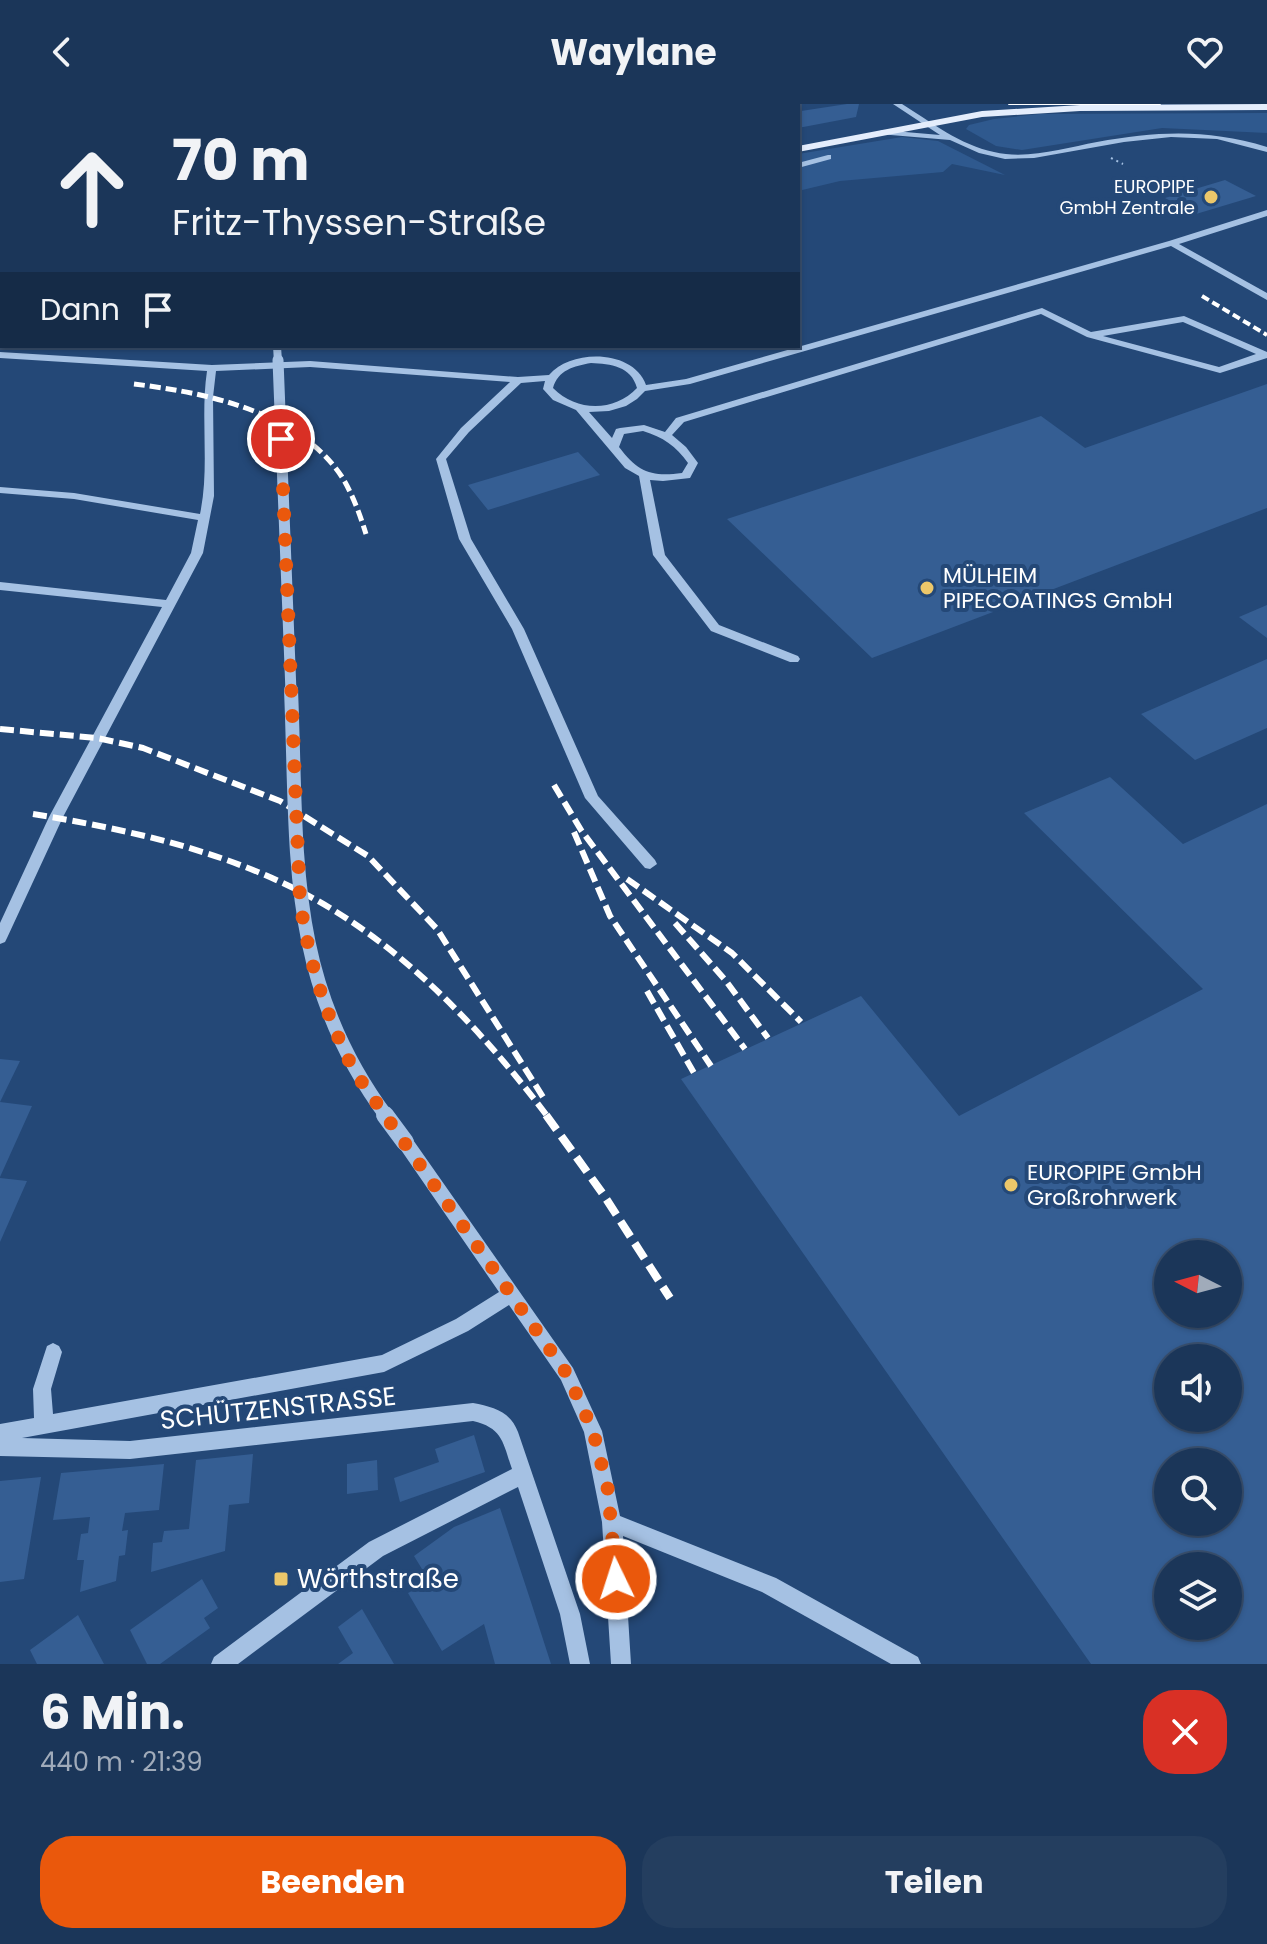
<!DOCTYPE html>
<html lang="de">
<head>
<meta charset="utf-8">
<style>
  :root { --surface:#1b3659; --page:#243e5f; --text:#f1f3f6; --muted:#a0abba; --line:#39506f; --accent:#ea580c }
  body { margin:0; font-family:Poppins,sans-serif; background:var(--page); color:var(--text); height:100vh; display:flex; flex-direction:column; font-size:30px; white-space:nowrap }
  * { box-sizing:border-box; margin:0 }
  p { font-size:26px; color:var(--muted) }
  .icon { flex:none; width:44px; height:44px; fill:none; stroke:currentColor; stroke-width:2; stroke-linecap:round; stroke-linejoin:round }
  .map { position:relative; height:1560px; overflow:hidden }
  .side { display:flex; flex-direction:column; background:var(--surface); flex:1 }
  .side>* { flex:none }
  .top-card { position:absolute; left:0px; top:0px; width:800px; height:244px; box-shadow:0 2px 6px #0004,0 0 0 2px var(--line); background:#1b3659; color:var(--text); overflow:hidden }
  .needle { width:52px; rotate:276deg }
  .fabs { position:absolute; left:1154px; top:1136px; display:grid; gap:16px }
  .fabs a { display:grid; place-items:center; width:88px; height:88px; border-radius:50%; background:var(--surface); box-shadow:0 2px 6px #0004,0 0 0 2px var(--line); font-size:40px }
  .pin { position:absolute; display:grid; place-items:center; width:68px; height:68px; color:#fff; margin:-34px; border:4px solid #fff; border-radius:50%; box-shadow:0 2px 8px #0007 }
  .me { position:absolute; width:88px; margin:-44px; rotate:356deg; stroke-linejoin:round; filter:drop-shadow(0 0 6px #0008) }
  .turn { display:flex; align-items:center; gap:28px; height:168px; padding:0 40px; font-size:36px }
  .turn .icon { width:104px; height:104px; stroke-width:2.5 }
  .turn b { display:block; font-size:56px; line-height:68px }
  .then { display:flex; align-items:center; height:76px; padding:0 40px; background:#0003; gap:16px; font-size:30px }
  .round { display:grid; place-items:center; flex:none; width:84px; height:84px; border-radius:32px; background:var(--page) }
  .headline { display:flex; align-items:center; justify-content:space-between; height:136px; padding:0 40px }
  h1 { font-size:48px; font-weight:700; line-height:60px }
  .primary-button { display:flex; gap:16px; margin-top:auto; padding:16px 40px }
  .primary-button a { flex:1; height:92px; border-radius:32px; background:var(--accent); color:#fff; font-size:32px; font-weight:700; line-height:92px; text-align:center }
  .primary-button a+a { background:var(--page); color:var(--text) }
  header { display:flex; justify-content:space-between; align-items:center; height:104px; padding:0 40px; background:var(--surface); font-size:36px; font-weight:700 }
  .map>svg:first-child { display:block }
  .green { fill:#2f598e }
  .building { fill:#355e93; fill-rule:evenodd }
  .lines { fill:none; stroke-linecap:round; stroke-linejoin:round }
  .path { stroke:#a5c1e3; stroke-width:2; stroke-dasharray:2 4; stroke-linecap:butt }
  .minor { fill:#a5c1e3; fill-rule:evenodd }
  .major { fill:#e4edfc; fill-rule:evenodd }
  .tram { stroke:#fff; stroke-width:2 }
  .rail-far3 { stroke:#fff; stroke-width:4; stroke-dasharray:8 4; stroke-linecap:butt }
  .rail-far2 { stroke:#fff; stroke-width:5; stroke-dasharray:11 5; stroke-linecap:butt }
  .rail-far1 { stroke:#fff; stroke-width:6; stroke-dasharray:14 6; stroke-linecap:butt }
  .rail { stroke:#fff; stroke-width:8; stroke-dasharray:18 8; stroke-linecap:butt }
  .minor-bridge-far3 { stroke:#a5c1e3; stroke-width:8 }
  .minor-bridge-far2 { stroke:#a5c1e3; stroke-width:11 }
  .minor-bridge-far1 { stroke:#a5c1e3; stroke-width:14 }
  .minor-bridge { stroke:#a5c1e3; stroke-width:18 }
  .route { stroke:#ea580c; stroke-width:14; stroke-dasharray:0 25.2 }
  .poi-dot { fill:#ecc76a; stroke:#244877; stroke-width:3 }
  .labels { text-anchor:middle; stroke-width:8; stroke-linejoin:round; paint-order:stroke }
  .far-poi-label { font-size:18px; fill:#fff; stroke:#244877; text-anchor:end }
  .poi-label { font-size:22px; fill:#fff; stroke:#244877; text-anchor:start }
  .near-street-label { font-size:26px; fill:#fff; stroke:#244877 }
  .near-poi-label { font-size:26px; fill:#fff; stroke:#244877; text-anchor:start }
</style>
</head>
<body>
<header><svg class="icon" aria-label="back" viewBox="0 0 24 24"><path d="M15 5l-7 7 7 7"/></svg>Waylane<svg class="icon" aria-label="heart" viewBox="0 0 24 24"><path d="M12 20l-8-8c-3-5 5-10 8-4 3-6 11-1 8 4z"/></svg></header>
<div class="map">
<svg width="1267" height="1560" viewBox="0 0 1267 1560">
  <rect width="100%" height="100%" fill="#244877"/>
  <!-- green -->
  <path class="green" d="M1267 9V29L1162 24 1022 46 996 42 966 25 969 21 994 15 1040 10Z
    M902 33 938 37 1005 71 952 60 943 68 840 77 798 87V50Z"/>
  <!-- building -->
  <path class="building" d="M847 0H859L856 13 798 24 801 7Z
    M1225 76 1256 92 1196 110 1165 94Z
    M1267 280V404L872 554 727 415 1041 312 1085 344Z
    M578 348 600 371 488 406 468 381Z
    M1267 501V534L1239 513Z
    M1267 555V624L1195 656 1141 610Z
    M1110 673 1183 740 1267 700V1560H1091L681 975 861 892 959 1012 1203 885 1024 709ZM1168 1150H1228V1210H1168ZM1168 1254H1228V1314H1168ZM1168 1358H1228V1418H1168ZM1168 1462H1228V1522H1168Z
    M0 955 20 957 0 998 32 1002 0 1073Z
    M0 1074 27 1077 0 1138Z
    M474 1331 485 1368 400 1398 394 1374 439 1358 435 1345Z
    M253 1350 249 1399 229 1401 225 1447 151 1468 153 1439 162 1438 164 1427 189 1425 196 1356Z
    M377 1356 378 1386 347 1390V1360Z
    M164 1360 159 1406 125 1409 122 1427 128 1426 125 1451 119 1452 116 1477 80 1488 84 1456H77L81 1430 88 1429 90 1413 53 1416 61 1369Z
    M41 1373 24 1475 0 1478V1377Z
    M500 1404 531 1498 551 1560H495L484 1520 442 1547 408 1489 430 1478 414 1452 454 1423Z
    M202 1475 218 1504 204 1514 210 1524 160 1560H147L130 1526Z
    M362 1505 394 1560H338L353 1549 338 1523Z
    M78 1511 104 1560H37L30 1546Z"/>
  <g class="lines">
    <!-- path -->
    <path class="path" d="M1111 54 1123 60"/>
    <!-- minor -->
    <path class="minor" d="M3 0H13L2 3Z
      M444 0H466L469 2H447Z
      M687 0H695L686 2Z
      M704 0H712L703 2Z
      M893 0H902C931 18 960 41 994 48 1027 56 1065 44 1097 38 1159 27 1207 25 1267 43V48L1217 35 1171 33 1124 38 1034 54 1005 55 979 49 950 36 879 30 878 28 882 26 940 31Z
      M0 23H2V28H0Z
      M828 51H831V55L798 64V59Z
      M1267 106V112L1179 140 1267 189V196L1171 142 690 280 645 287 637 295 626 302 609 307 589 308 612 334 616 325 620 324 644 321 665 328 676 314 1042 204 1091 228 1184 212 1267 248V254L1220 269 1087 233 1041 210 684 318 672 331 686 343 698 359 690 374 663 377 650 376 665 451 719 521 798 552 800 555 798 558H790L711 527 653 451 639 372 625 364 576 306 553 296 543 285 545 277 521 279 469 328 446 355 471 435 524 525 598 692 655 756 657 760 650 765 645 764 585 694 512 525 459 435 436 355 461 324 510 278 310 263 216 267 213 293 214 392 203 449 63 713 7 834 5 838 0 840V819L49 713 162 503 0 486V478L166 496 191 449 198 416 74 395 0 389V383L74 389 200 410C210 363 200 314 207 267L0 254V248L212 261 310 257 518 273 549 271C571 245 633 245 646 281L686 275 1169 137ZM1183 218 1256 250 1219 263 1103 232ZM591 259C611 260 631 262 637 284 614 308 577 308 553 284 558 266 574 262 591 259ZM643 327C663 333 676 342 688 359L682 369C651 373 638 368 619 343L624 330Z
      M405 1031 411 1033 573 1264 602 1327 620 1412 776 1474 918 1553 921 1560H891L762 1488 623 1432 631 1560H611L602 1418 584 1328 561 1276 509 1201 468 1227 384 1268 22 1334 130 1337 473 1299C493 1303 510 1307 518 1328L580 1510 590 1560H570L560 1510 518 1383 383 1452 238 1560H211L214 1553 369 1438 512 1365C503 1339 503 1324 473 1317L130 1355 0 1352V1320L34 1314 33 1285 47 1242 53 1239 59 1242 62 1248 51 1285 53 1310 382 1251 456 1215 499 1188 399 1043 397 1038 399 1033Z"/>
    <!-- major -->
    <path class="major" d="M1267 0V6L1080 7 982 13 798 48V42L982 7 1080 1Z
      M0 167H2V175H0Z"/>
    <!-- tram -->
    <path class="tram" d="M1009 0H1160"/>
    <!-- rail-far3 -->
    <path class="rail-far3" d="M1202 192 1267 231"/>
    <!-- rail-far2 -->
    <path class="rail-far2" d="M134 280C207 289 298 307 342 373 353 391 360 411 366 430"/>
    <!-- rail-far1 -->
    <path class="rail-far1" d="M0 625 97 634 143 644 280 697 368 752 437 825 543 993
      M554 681 581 726 745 945
      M33 710C131 726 231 748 318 797 410 849 485 930 548 1013
      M574 728 610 812 711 962
      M627 775 732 849 801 918
      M675 819 726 877 768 934
      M647 887 694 969"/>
    <!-- rail -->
    <path class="rail" d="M546 1011 603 1090 670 1194"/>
    <!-- minor-bridge-far3 -->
    <path class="minor-bridge-far3" d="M277 242 278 258"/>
    <!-- minor-bridge-far2 -->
    <path class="minor-bridge-far2" d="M278 256 291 588"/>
    <!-- minor-bridge-far1 -->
    <path class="minor-bridge-far1" d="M291 586C298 748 285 876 387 1013"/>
    <!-- minor-bridge -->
    <path class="minor-bridge" d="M385 1011 405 1038"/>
  </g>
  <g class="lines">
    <!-- route -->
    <path class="route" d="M281 335 300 798C311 866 324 906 354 967L567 1270 593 1327 608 1386 616 1475"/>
  </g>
  <!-- markers -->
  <g class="poi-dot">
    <circle cx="1211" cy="93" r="8"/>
    <circle cx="927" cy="484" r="8"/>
    <circle cx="1011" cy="1081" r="8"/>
    <rect x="273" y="1467" width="16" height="16" rx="4"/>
  </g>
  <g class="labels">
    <!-- far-poi labels -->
    <g class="far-poi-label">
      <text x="1195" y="89">EUROPIPE<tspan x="1195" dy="21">GmbH Zentrale</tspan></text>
    </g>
    <!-- poi labels -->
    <g class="poi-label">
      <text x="943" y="479">MÜLHEIM<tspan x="943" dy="25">PIPECOATINGS GmbH</tspan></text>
      <text x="1027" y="1076">EUROPIPE GmbH<tspan x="1027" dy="25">Großrohrwerk</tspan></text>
    </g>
    <!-- near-street labels -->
    <g class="near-street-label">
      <text transform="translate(278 1304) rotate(-6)" y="9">SCHÜTZENSTRASSE</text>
    </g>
    <!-- near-poi labels -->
    <g class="near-poi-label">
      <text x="297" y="1484">Wörthstraße</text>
    </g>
  </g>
</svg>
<div class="fabs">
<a><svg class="needle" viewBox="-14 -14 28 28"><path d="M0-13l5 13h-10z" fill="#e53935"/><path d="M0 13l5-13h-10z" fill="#a0abba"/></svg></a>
<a><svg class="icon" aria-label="sound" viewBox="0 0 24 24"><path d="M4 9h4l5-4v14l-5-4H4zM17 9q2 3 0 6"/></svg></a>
<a><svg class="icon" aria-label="search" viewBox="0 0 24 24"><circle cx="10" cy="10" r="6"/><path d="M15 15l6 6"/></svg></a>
<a><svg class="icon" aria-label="layers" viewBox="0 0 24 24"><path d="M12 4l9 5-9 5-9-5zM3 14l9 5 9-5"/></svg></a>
</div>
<div class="pin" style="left:281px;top:335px;background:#d93025"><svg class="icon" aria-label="arrive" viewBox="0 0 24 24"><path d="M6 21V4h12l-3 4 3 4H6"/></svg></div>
<svg class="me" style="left:616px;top:1475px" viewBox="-20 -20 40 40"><circle r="17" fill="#ea580c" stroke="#fff" stroke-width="3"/><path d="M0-11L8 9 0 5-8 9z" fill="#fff"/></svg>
<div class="top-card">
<div class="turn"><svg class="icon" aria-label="ahead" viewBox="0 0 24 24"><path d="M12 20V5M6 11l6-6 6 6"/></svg><div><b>70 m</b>Fritz-Thyssen-Straße</div></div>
<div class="then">Dann<svg class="icon" aria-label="arrive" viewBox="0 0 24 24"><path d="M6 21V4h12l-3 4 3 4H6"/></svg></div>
</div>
</div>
<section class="side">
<div class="headline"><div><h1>6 Min.</h1><p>440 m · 21:39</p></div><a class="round" style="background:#d93025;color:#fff"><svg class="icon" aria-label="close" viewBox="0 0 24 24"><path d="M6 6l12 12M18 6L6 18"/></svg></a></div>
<div class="primary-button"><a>Beenden</a><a>Teilen</a></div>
</section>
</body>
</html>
